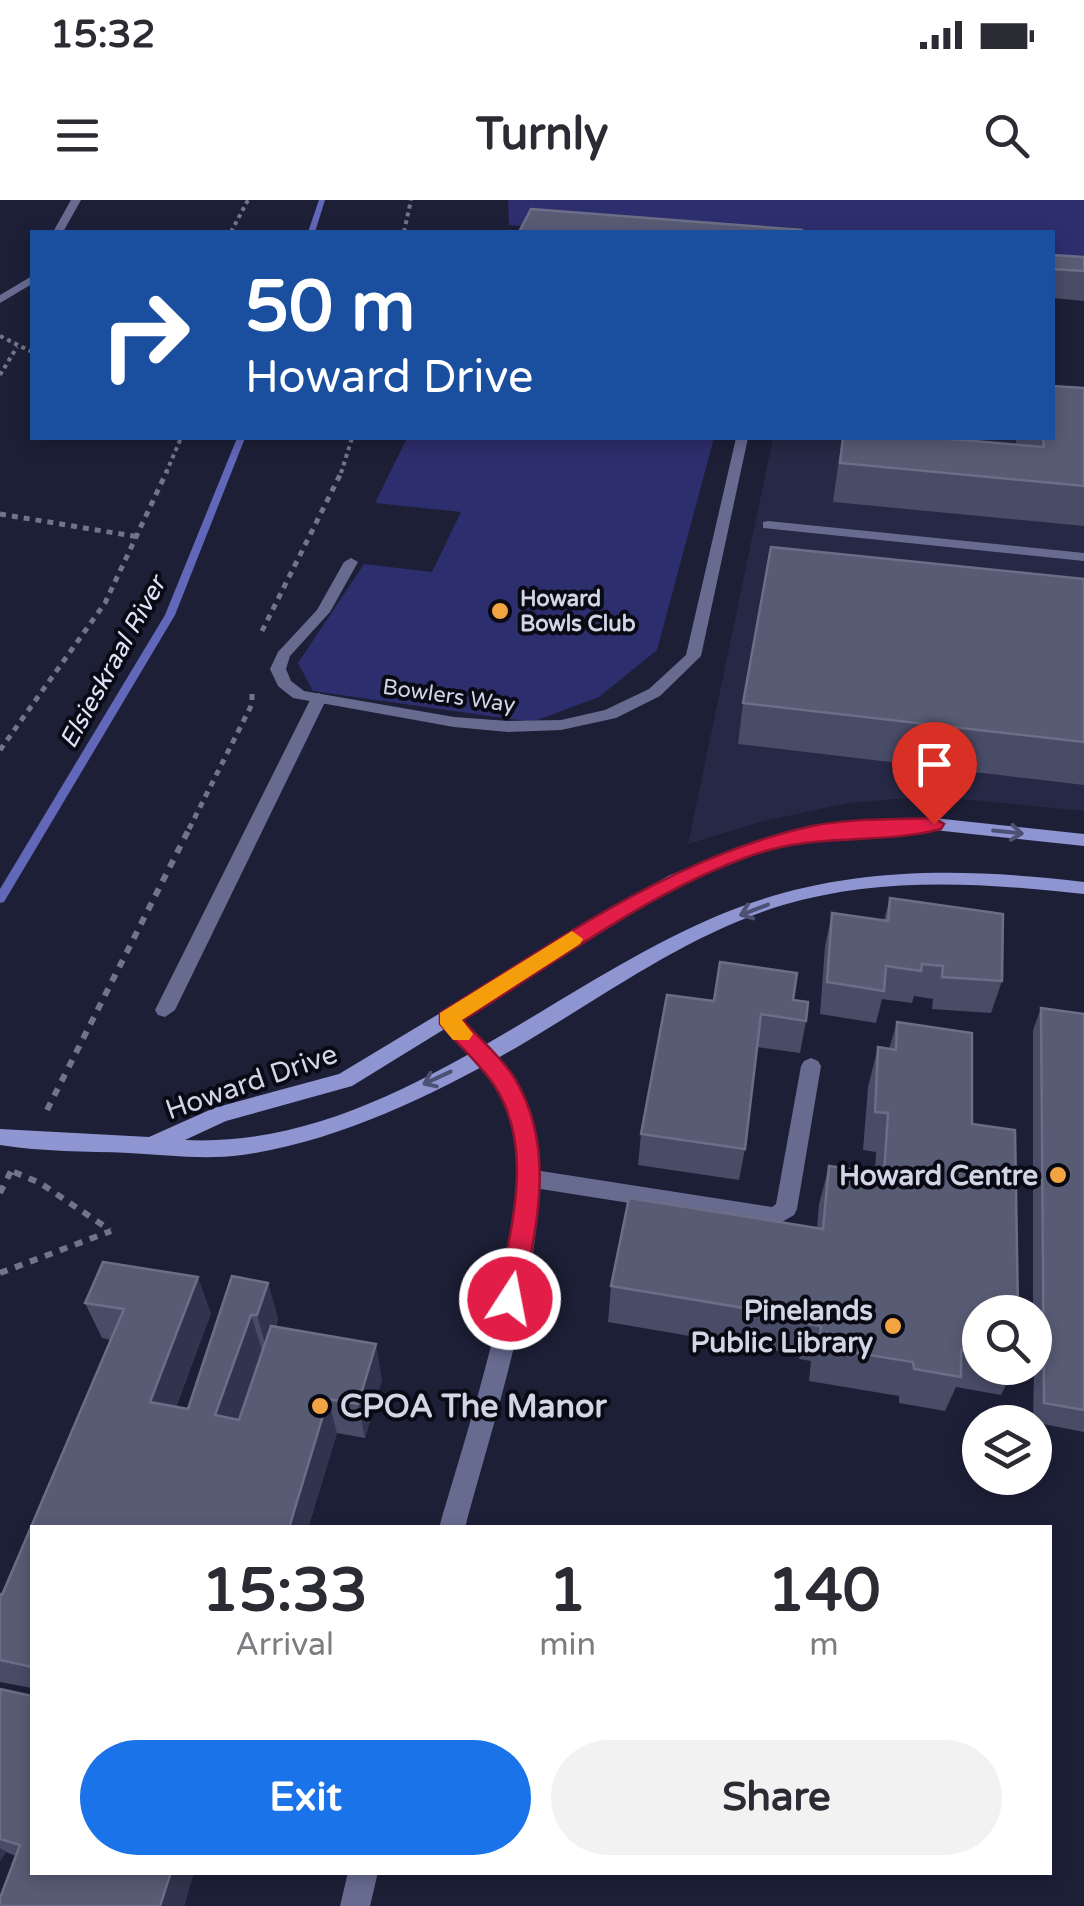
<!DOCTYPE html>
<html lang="en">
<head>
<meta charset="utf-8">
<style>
  :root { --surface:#fff; --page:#f2f2f3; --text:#2b2b33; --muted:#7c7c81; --accent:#1a73e8 }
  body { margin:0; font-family:"Varela Round",sans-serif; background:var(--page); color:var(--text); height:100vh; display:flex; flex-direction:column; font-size:38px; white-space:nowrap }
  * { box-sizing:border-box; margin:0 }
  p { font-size:32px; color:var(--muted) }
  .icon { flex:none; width:55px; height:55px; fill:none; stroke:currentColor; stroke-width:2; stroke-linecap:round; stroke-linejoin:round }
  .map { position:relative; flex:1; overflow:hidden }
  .details { position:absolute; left:30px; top:1325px; width:1022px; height:350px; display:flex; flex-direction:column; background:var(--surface); border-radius:0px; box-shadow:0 5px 15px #0003 }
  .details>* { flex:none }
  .hud { position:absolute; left:30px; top:30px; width:1025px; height:210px; border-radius:0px; box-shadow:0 5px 15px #0003; background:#1a4fa0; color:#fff; overflow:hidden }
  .buttons { position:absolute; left:962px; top:1095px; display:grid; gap:20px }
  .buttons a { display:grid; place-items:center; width:90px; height:90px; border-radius:50%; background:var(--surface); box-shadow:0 5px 15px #0003; font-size:50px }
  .pin { position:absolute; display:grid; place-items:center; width:85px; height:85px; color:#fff; margin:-102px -42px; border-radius:50% 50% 50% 0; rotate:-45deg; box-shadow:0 0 10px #0007 }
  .pin .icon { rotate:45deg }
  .me { position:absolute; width:110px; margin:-55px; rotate:11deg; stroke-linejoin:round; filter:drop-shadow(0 0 8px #0008) }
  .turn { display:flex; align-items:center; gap:35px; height:210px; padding:0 50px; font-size:45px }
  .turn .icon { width:130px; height:130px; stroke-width:2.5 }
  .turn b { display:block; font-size:70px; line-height:85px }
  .eta { display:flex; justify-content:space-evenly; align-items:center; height:170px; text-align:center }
  .eta b { font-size:60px; font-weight:700; line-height:70px }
  .action { display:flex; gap:20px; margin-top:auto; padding:20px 50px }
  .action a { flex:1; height:115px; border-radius:60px; background:var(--accent); color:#fff; font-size:40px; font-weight:700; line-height:115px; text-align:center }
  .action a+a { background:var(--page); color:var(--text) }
  .status { display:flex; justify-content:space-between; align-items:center; height:70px; padding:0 50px; background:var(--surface); direction:ltr }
  .status svg { height:28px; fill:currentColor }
  header { display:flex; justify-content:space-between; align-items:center; height:130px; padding:0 50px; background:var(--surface); font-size:45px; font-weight:700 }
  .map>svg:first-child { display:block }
  .built { fill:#262845 }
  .green { fill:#2d2e6d }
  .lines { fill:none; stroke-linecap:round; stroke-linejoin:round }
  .stream { fill:#6167b9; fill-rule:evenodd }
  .path-far2 { stroke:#727589; stroke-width:4; stroke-dasharray:4 4; stroke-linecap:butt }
  .path-far1 { stroke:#727589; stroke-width:5; stroke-dasharray:6 6; stroke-linecap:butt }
  .path { stroke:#727589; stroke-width:6; stroke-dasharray:8 8; stroke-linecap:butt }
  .lane { fill:#676b90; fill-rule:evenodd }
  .street { fill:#676b90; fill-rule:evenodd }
  .secondary { fill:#8e95d0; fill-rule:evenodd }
  .wall { fill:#494c67; fill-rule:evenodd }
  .shaded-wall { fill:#31344e }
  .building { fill:#585b74; stroke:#6b6e86; stroke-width:2.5 }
  .oneway { stroke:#4c5072 }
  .route { fill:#e11d48; stroke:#92132f; stroke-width:2.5 }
  .slow { fill:#f59e0b }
  .poi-dot { fill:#f3a442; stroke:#090a14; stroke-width:4 }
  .labels { text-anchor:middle; stroke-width:8; stroke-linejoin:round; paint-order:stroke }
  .far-poi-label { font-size:22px; font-weight:bold; fill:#d2d5e5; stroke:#090a14; text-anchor:start }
  .far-street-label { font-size:22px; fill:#d2d5e5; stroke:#090a14 }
  .far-water-label { font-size:25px; font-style:italic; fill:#dfe3fa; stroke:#090a14 }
  .street-label { font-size:28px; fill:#d2d5e5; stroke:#090a14 }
  .poi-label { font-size:28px; font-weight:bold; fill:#d2d5e5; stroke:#090a14; text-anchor:end }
  .near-poi-label { font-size:32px; font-weight:bold; fill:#d2d5e5; stroke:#090a14; text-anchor:start }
</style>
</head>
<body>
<div class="status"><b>15:32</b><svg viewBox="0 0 49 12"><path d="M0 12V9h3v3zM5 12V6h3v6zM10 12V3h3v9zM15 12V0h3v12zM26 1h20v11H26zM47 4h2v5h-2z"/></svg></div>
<header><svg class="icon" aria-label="menu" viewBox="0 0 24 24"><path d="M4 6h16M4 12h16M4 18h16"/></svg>Turnly<svg class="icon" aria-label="search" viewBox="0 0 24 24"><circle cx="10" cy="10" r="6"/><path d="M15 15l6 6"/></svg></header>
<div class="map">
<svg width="1084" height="1706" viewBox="0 0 1084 1706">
  <rect width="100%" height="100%" fill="#1d1f37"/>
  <!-- built -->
  <path class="built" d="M1084 218V611L931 596 849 603 764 621 688 644 773 238H1052Z"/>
  <!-- green -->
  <path class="green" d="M508 0H1084V62H1053L1052 32H607L509 25Z
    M407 238H714L657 450 599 497 532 522 313 491 298 463 364 364 432 372 461 312 375 303Z"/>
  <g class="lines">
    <!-- stream -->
    <path class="stream" d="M319 0H325L315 32H308Z
      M237 238H245L175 415 4 702 0 703V689L165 415Z"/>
    <!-- path-far2 -->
    <path class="path-far2" d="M231 32 248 0
      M404 32 411 0
      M0 136 32 152
      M0 175 17 147
      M166 273 181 238
      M341 273 352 238"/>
    <!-- path-far1 -->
    <path class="path-far1" d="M0 314 139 337
      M262 431 342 271
      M0 550 105 403 167 271
      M189 629 252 504V491"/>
    <!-- path -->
    <path class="path" d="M47 910 190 627
      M14 972 40 983 110 1030
      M0 993 13 967
      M0 1073 111 1031"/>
    <!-- lane -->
    <path class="lane" d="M768 321 1084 353V361L763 328V322Z
      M319 493 327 498 175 810 165 817 158 815 155 810 311 498Z
      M811 858 818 861 821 866 797 1009 794 1015 775 1026 528 987 520 984 517 978 520 972 528 969 772 1007 776 1004 801 866 804 861Z"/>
    <!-- street -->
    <path class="street" d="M71 0H81L63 32H53Z
      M32 76V84L0 103V95Z
      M736 238H748L701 456 660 496 616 518 561 530 508 532 454 527 293 498 278 486 270 469 278 452 317 410 344 362 351 358 358 362 330 412 290 456 286 469 291 481 304 491 454 517 508 521 561 520 605 510 649 489 686 455Z
      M448 811 455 813C482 843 514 871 529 909 567 1005 491 1227 465 1328H439C467 1228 546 1002 508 907 494 875 464 849 441 823L438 818Z
      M348 1672H378L370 1706H340Z"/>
    <!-- secondary -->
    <path class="secondary" d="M934 618 1084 634V646L934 630 817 638 754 655 680 684 352 886 226 921 185 940C387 950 555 779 732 710 847 665 964 668 1084 682V694C984 683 881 676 783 705 691 733 611 791 529 840 443 891 342 941 242 955 204 960 166 955 129 953 85 951 43 952 0 945V929L149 937 214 908 339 874 668 676 742 646 817 626Z"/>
  </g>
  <!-- wall -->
  <path class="wall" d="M1052 55 1084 57V101L1052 98Z
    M1084 188V326L833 302 842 238H936L1016 245V238H1052Z
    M1084 379V585L738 544 743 503Z
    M890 698 1002 781 991 813 932 809 933 799 914 796 912 803 882 799 876 823 820 814 825 746 832 713 884 720Z
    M793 800 806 821 800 853 757 847 745 949 739 980 638 965 641 934 714 801Z
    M1041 808 1084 814V1232L1033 1222 1035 1112H1033V830Z
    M897 822 972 924 980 1112V1168H1015L1001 1195 956 1187 945 1211 899 1203V1196L809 1181 811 1161 799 1159 800 1155 608 1122 611 1086 817 1028 819 1004 829 966 875 973 876 952 863 950 868 887 878 847 889 849Z
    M268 1083 278 1119 276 1127 382 1179 365 1238 337 1233 308 1328H32V1488L0 1482V1394L2 1395 111 1140 102 1138 85 1103 211 1113 176 1207 188 1209ZM262 1150 239 1220 238 1219Z
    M0 1489 194 1672 184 1706H0L16 1656 6 1652 0 1661Z"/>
  <!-- shaded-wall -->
  <path class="shaded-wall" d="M198 1077 211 1113 165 1235 150 1202Z
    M268 1083 278 1119 267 1151 257 1115Z
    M251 1115 262 1150 227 1249 215 1215Z
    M376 1144 382 1179 365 1238 358 1204Z
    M328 1199 337 1233 308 1328H289Z
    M0 1648 6 1652 0 1661Z
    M171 1672H194L184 1706H160Z"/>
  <!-- building -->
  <path class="building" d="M531 9 802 30V32H519Z
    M1052 55 1084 57V71L1052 69Z
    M1052 186 1084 188V286L840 263 843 238H937L1044 247 1043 238H1052Z
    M771 347 1084 379V542L743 503Z
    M890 698 1003 714 1002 781 942 777 943 766 922 764 921 771 886 766 884 791 827 782 832 713 888 721Z
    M720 762 797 773 793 800 808 802 806 821 761 814 745 949 641 934 667 795 714 801Z
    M1041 808 1084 814V1210L1044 1203Z
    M897 822 972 833V924L1015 930 1018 1112H980V1154L961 1150V1177L914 1169 913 1162 819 1147 821 1126 809 1124 810 1119 611 1086 629 998 823 1029 829 966 884 974 888 913 875 912 878 847 896 850Z
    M103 1062 198 1077 150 1202 188 1209 232 1076 268 1083 257 1115H251L215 1215 239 1220 271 1126 376 1144 358 1204 328 1199 289 1328H32V1467L0 1460V1394L2 1395 124 1109 85 1103Z
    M0 1489 32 1496V1672H171L160 1706H0V1698L20 1645 0 1639Z"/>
  <!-- one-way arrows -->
  <defs><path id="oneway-shaft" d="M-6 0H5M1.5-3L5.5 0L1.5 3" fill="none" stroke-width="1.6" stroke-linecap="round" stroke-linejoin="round" transform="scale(2.5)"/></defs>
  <g class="oneway">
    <use href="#oneway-shaft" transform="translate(1008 632) rotate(6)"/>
    <use href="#oneway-shaft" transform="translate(754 710) rotate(159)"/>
    <use href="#oneway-shaft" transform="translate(437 878) rotate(155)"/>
  </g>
  <!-- route -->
  <path class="route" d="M934 618 944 624 941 629C881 645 819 632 753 655 649 691 556 763 463 820 479 839 502 857 515 879 556 948 537 1024 522 1099L519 1107H500L497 1099C510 1032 535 951 496 888 482 865 458 845 440 824V813C559 740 674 656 812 626 851 618 894 620 934 618Z"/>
  <!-- slow -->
  <path class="slow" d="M572 731 583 739 580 744 462 820 473 834 469 840H453L440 824V813Z"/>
  <!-- markers -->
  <g class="poi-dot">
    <circle cx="500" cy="411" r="10"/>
    <circle cx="1058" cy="975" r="10"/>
    <circle cx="893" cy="1126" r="10"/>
    <circle cx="320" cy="1206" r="10"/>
  </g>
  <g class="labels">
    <!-- far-poi labels -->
    <g class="far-poi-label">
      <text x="520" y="406">Howard<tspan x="520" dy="25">Bowls Club</tspan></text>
    </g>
    <!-- far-street labels -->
    <g class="far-street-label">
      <text transform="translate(449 495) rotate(8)" y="8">Bowlers Way</text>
    </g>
    <!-- far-water labels -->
    <g class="far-water-label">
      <text transform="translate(112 462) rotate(-61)" y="9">Elsieskraal River</text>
    </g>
    <!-- street labels -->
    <g class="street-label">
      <text transform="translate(251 881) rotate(-19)" y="10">Howard Drive</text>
    </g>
    <!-- poi labels -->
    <g class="poi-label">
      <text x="1038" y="985">Howard Centre</text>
      <text x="873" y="1120">Pinelands<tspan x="873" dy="32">Public Library</tspan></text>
    </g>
    <!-- near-poi labels -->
    <g class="near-poi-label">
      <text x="340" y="1217">CPOA The Manor</text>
    </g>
  </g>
</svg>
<div class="buttons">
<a><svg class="icon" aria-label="search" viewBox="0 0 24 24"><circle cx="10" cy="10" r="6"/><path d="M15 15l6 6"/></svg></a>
<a><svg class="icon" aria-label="layers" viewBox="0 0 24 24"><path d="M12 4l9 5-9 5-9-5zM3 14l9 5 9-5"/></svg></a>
</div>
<div class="pin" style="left:934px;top:624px;background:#d93025"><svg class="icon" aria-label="arrive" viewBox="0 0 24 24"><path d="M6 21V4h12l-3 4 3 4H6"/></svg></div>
<svg class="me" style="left:510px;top:1099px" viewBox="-20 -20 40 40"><circle r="17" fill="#e11d48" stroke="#fff" stroke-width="3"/><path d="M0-11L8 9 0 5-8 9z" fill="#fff"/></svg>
<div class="hud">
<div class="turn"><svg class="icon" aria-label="right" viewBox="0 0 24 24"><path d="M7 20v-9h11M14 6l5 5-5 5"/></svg><div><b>50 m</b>Howard Drive</div></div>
</div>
<section class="details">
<div class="eta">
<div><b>15:33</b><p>Arrival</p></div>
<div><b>1</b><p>min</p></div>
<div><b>140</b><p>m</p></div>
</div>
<div class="action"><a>Exit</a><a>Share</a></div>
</section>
</div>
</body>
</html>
